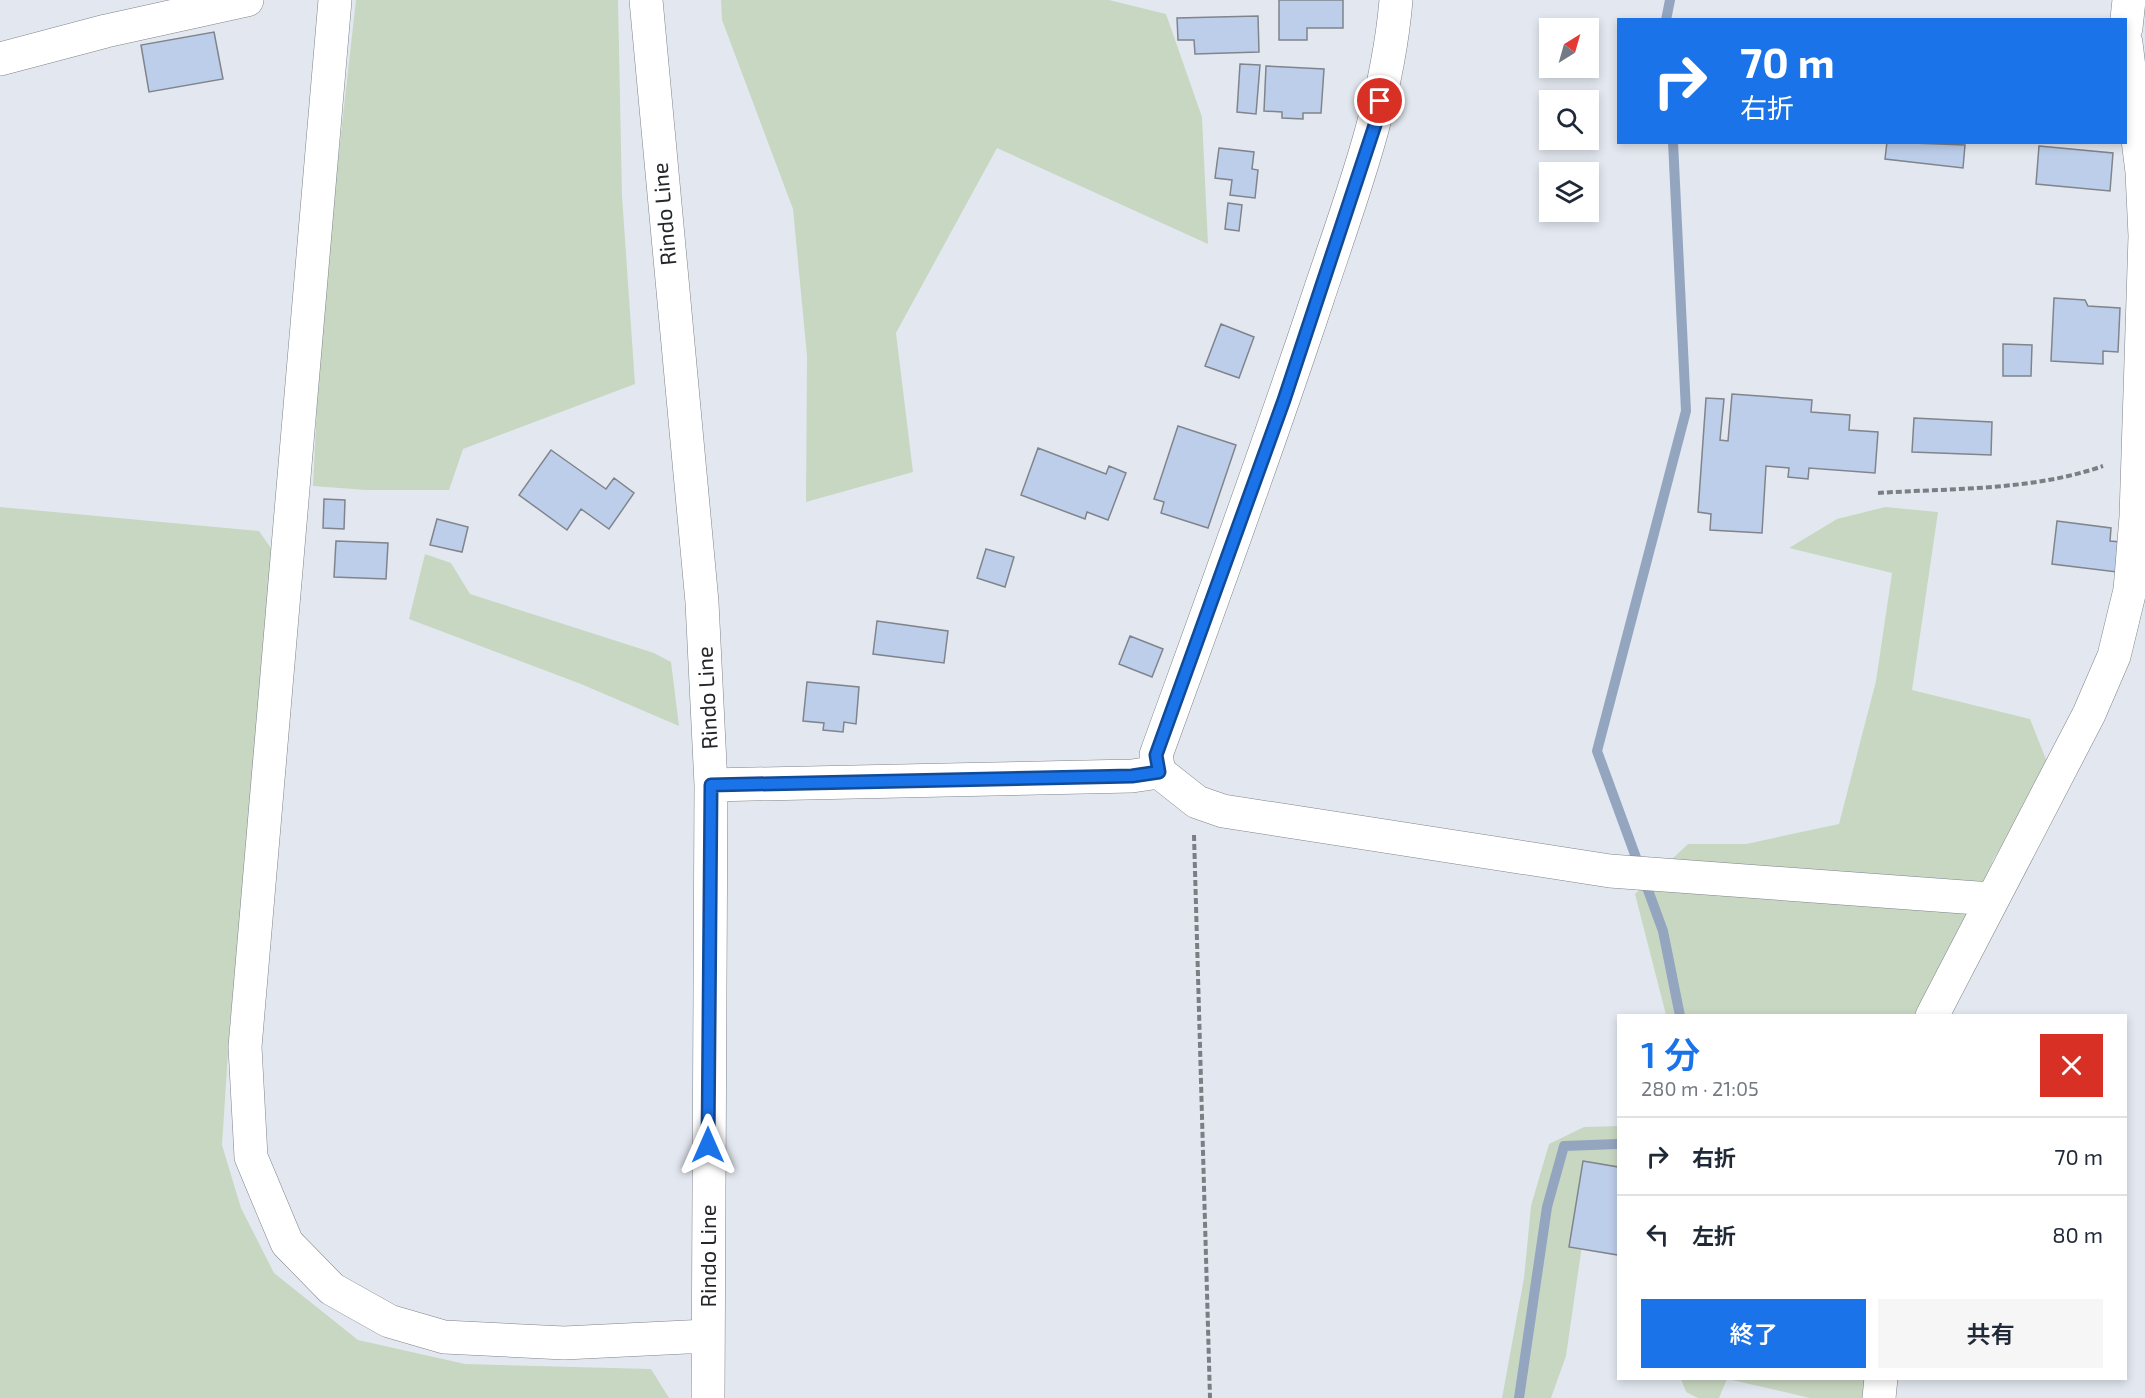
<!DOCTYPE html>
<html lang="ja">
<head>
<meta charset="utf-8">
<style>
  :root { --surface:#fff; --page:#f6f6f7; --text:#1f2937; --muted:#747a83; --line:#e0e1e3; --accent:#1a73e8 }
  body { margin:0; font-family:"Exo 2","Noto Sans JP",sans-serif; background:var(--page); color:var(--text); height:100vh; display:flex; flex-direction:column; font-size:22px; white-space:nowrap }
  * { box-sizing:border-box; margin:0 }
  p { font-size:20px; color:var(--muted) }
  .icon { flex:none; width:33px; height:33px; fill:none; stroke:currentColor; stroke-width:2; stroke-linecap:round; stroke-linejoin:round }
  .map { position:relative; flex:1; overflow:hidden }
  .sheet { position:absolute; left:1617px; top:1014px; width:510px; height:366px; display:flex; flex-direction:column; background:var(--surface); border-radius:0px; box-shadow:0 3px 9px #0003 }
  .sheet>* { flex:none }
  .top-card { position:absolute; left:1617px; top:18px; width:510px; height:126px; border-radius:0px; box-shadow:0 3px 9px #0003; background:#1a73e8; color:#fff; overflow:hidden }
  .needle { width:39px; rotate:37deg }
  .fabs { position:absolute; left:1539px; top:18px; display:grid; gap:12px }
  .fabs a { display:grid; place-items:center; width:60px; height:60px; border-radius:0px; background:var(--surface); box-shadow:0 3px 9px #0003; font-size:30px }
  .pin { position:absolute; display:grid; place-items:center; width:51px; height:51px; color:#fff; margin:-26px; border:3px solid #fff; border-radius:50%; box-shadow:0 2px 6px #0007 }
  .me { position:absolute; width:66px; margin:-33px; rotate:0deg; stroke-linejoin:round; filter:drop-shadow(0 0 4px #0008) }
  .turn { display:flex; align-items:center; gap:21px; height:126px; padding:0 24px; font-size:27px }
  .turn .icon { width:78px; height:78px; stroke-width:2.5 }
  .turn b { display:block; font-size:42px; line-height:51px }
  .round { display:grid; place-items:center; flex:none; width:63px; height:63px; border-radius:0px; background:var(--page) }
  .head { display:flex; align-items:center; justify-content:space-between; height:102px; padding:0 24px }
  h1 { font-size:36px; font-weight:600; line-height:45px; color:var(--accent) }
  .cta { display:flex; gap:12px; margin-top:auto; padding:12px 24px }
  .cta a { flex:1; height:69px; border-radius:0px; background:var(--accent); color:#fff; font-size:24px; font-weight:600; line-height:69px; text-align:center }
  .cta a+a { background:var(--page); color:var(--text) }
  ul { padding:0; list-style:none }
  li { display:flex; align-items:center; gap:18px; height:78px; padding:0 24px; border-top:2px solid var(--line) }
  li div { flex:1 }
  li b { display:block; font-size:22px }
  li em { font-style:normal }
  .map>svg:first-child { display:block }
  .green { fill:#c8d7c2 }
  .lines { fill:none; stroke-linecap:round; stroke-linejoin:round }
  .stream { stroke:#94a5c0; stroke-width:10 }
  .building { fill:#bdceea; stroke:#80848c; stroke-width:1.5 }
  .minor-casing { stroke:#7f838a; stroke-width:34 }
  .path { stroke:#7b7f84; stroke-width:4; stroke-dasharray:6 3; stroke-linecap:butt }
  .minor { stroke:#fff; stroke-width:33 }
  .route-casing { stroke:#114b97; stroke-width:15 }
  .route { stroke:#1a73e8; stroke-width:10 }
  .labels { text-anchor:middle; stroke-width:4.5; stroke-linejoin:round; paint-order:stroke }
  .street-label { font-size:22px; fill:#242629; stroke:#fff }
</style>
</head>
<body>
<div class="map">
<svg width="2145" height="1398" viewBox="0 0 2145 1398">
  <rect width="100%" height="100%" fill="#e3e8f0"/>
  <!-- green -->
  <path class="green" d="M356 0H618L622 196 635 384 463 449 449 490H366L313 486 322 303Z
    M721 0H1109L1166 14 1202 117 1208 244 997 148 896 333 913 472 806 502 807 356 793 209 722 20Z
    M0 507 259 531 273 551 251 826 230 1022 222 1145 241 1208 274 1273 358 1340 465 1364 651 1369 669 1398H0Z
    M1885 507 1938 512 1912 690 2030 719 2049 767 1993 860 1972 917 1920 1015H1666L1635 894 1688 844H1746L1839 824 1876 681 1892 573 1789 548 1837 519Z
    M425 554 451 563 470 594 654 653 671 662 679 726 581 684 409 619Z
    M1618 1126V1171L1592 1176 1566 1356 1551 1398H1502L1524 1278 1531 1206 1549 1144 1584 1127Z
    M1681 1379V1378L1727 1379 1719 1398H1698L1686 1392Z
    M1728 1379H1871L1867 1398H1810Z"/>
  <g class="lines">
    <!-- stream -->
    <path class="stream" d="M1666 20 1670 0
      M1673 142 1686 411 1597 751 1663 931 1680 1016
      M1519 1398 1547 1207 1564 1146 1618 1144"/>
  </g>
  <!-- building -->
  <path class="building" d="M1279 0H1343V28H1307V40H1279Z
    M1258 16 1259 52 1195 54 1194 40H1178L1177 18Z
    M214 32 223 79 149 92 141 45Z
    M1240 64 1260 65 1256 114 1237 112Z
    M1266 66 1324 69 1321 113H1303V119L1282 118V112L1264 111Z
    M1887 142 1965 145 1963 168 1885 159Z
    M2039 146 2113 153 2110 191 2036 184Z
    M1219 148 1254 152 1252 169 1258 170 1255 198 1230 195 1232 180 1215 178Z
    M1228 203 1242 205 1239 231 1225 229Z
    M2054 298 2085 300 2088 306 2120 308 2118 352 2103 351V364L2051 361Z
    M1221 324 1254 337 1239 378 1205 366Z
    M2003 344 2032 345 2031 376H2003Z
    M1732 394 1812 400 1811 412 1850 415 1849 430 1878 432 1875 473 1809 468 1808 479 1788 477 1789 468 1766 466 1762 533 1710 530 1711 514 1698 512 1706 398 1724 399 1720 440 1728 441Z
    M1914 418 1992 422 1991 455 1912 452Z
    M1178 426 1236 445 1208 528 1161 513 1164 502 1154 499Z
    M1038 448 1106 474 1109 466 1126 473 1108 520 1087 512 1085 519 1021 495Z
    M551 450 606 489 614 478 634 493 609 529 581 509 567 530 519 495Z
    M324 499 345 500 344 529 323 528Z
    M437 519 468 527 462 552 430 545Z
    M2057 521 2111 528 2110 541 2121 542 2117 572 2052 564Z
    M336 541 388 543 386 579 334 577Z
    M986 549 1014 557 1005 587 977 578Z
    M877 621 948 631 944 663 873 654Z
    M1130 636 1163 649 1152 677 1119 664Z
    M807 682 859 687 856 724 844 722 843 732 823 730 824 723 803 721Z
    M1583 1161 1618 1167V1255L1569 1247Z"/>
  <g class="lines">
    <!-- minor casing -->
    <g class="minor-casing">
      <path id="minor" d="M335 0 245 1047 251 1157 287 1243 332 1289 389 1321 444 1337 564 1343 707 1336
        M646 0 702 602 711 785 708 1398
        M1396 0C1387 105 1351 198 1318 297 1267 451 1211 603 1156 755L1159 772 1197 802 1223 811 1610 871 1991 899
        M2126 28 2129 0
        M0 59 106 31 247 0
        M711 785 1132 776 1159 772
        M1932 1016 2089 714 2114 656 2130 590 2136 517 2145 236 2142 172 2126 43
        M1879 1398 1881 1378"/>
    </g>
    <!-- path -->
    <path class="path" d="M1878 493C1952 488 2032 491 2103 466
      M1194 835 1210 1398"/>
    <!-- minor -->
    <use href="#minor" class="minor"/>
  </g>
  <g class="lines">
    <!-- route casing -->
    <g class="route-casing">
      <path id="route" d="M708 1145 711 785 1132 776 1159 772 1156 755 1284 400 1376 122 1380 101"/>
    </g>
    <!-- route -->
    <use href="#route" class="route"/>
  </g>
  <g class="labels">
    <!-- street labels -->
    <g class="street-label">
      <text transform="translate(664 214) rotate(-95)" y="8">Rindo Line</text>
      <text transform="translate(707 698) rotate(-93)" y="8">Rindo Line</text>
      <text transform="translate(708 1256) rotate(-90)" y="8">Rindo Line</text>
    </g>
  </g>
</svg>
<div class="fabs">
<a><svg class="needle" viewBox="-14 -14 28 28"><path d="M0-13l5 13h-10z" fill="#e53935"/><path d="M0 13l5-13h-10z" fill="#747a83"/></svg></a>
<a><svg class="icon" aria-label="search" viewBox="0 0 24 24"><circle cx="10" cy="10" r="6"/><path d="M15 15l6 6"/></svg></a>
<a><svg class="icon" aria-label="layers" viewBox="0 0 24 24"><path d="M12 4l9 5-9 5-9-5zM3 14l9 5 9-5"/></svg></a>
</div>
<div class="pin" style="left:1380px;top:101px;background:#d93025"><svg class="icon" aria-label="arrive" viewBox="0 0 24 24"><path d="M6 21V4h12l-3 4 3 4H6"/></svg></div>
<svg class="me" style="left:708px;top:1145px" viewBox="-20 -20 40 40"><path d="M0-17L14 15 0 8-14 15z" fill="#1a73e8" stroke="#fff" stroke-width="4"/></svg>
<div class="top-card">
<div class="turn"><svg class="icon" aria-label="right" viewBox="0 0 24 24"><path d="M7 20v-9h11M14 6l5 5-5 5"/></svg><div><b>70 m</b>右折</div></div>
</div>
<section class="sheet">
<div class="head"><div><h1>1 分</h1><p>280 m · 21:05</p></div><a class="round" style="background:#d93025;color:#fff"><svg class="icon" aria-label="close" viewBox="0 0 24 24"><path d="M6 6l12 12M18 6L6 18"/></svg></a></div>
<ul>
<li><svg class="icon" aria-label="right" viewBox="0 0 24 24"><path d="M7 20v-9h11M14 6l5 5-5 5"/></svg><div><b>右折</b></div><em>70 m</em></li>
<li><svg class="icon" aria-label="left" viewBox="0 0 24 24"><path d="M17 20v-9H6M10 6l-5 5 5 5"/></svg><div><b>左折</b></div><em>80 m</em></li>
</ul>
<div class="cta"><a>終了</a><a>共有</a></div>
</section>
</div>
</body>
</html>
